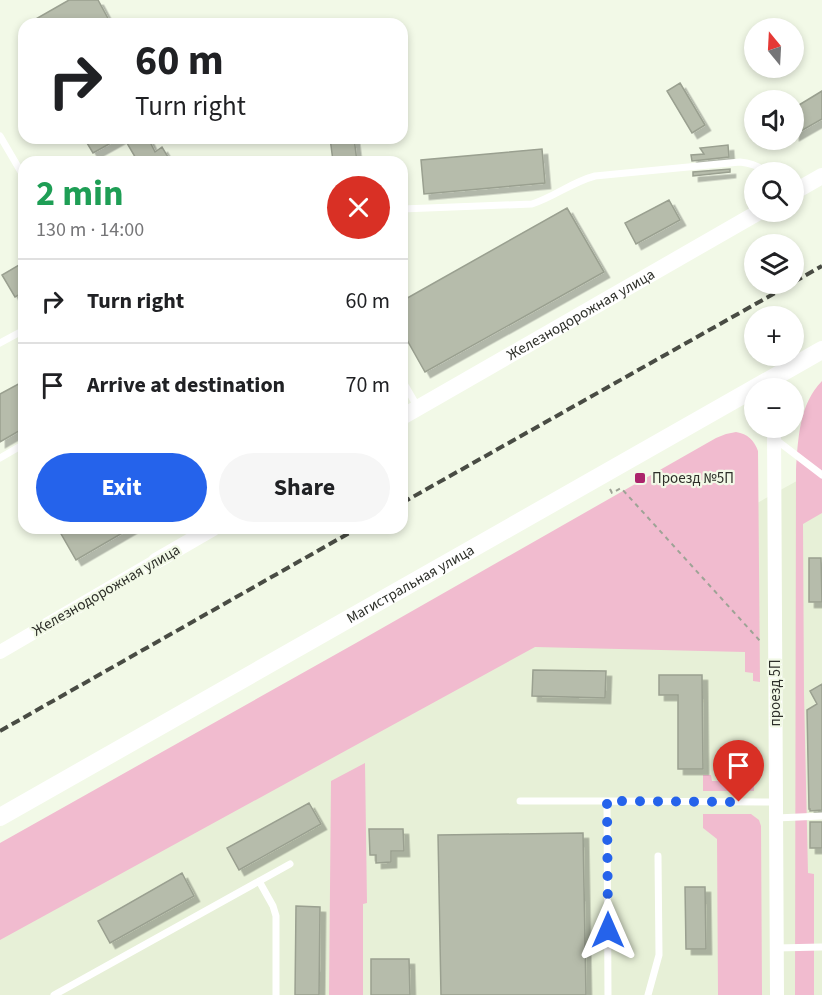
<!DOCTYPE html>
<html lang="en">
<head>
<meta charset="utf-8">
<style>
  :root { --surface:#fff; --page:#f6f6f6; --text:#202124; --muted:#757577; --line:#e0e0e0; --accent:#2563eb }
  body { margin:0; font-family:"Source Sans 3",sans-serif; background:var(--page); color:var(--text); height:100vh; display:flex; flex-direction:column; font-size:22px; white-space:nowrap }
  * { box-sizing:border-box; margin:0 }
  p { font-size:20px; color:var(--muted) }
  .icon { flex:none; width:33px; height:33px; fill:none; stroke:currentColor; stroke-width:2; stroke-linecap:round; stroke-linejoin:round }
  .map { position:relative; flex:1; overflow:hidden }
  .side { position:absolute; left:18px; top:156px; width:390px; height:378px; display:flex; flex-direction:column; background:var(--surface); border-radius:18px; box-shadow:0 3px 9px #0003 }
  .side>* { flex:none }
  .hud { position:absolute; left:18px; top:18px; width:390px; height:126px; border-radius:18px; box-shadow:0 3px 9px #0003; background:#fff; color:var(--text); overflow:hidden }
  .needle { width:39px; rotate:342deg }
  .controls { position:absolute; left:744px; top:18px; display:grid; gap:12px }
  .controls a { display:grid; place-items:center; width:60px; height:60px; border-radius:50%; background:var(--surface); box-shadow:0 3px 9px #0003; font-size:30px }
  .pin { position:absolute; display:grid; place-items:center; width:51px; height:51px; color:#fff; margin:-62px -26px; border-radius:50% 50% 50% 0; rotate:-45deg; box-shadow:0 0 6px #0007 }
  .pin .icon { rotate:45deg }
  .me { position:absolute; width:66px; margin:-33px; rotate:0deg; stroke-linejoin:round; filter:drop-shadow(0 0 4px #0008) }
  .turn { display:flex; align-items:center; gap:21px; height:126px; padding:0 18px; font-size:27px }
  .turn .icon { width:78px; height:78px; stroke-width:2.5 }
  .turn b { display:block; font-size:42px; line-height:51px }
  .round { display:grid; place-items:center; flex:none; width:63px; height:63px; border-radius:32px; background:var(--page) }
  .head { display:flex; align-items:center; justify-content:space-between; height:102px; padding:0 18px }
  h1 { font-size:36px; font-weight:700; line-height:45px; color:#1e9e55 }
  .cta { display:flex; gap:12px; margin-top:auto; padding:12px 18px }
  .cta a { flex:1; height:69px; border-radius:36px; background:var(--accent); color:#fff; font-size:24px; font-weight:700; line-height:69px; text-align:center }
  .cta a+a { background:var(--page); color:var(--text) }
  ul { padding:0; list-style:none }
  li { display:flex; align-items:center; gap:18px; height:84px; padding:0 18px; border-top:2px solid var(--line) }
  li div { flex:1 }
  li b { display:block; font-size:22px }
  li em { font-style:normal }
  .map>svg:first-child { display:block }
  .built { fill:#e7f0d7 }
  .green { fill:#f1bbcf }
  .building { fill:#b6bcab; stroke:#9aa090; stroke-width:1.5; filter:url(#shadow) }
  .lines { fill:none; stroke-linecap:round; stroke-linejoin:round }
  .path { stroke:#9ea396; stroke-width:2; stroke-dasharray:4.5 4.5; stroke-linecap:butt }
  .service { stroke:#fff; stroke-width:7 }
  .minor { stroke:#fff; stroke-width:14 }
  .tertiary { stroke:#fff; stroke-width:16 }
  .secondary { stroke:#fff; stroke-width:18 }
  .rail { stroke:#494c44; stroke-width:4; stroke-dasharray:9 4.5; stroke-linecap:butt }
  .route { stroke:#2563eb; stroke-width:10; stroke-dasharray:0 18 }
  .poi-dot { fill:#ab246b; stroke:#f2f9e7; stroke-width:2 }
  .labels { text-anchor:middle; stroke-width:4.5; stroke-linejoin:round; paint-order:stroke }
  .street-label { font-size:15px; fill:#2d2f29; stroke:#f2f9e7 }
  .poi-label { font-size:15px; fill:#2d2f29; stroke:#f2f9e7; text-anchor:start }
</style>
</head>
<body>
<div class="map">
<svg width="822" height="995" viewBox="0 0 822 995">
  <defs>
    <filter id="shadow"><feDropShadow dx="5.5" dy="5.5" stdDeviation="0" flood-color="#0004"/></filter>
  </defs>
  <rect width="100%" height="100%" fill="#f2f9e7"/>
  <!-- built -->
  <path class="built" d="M822 467V995H0V912L525 632Z"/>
  <!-- green -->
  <path class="green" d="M822 381V513L803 524 804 694 808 873 814 874V995H795L796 470C798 440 799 404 822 381Z
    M736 432C748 434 754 440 758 451L760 682 753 681V673L745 672V652L535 647 0 940V843L356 643 716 438 726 434Z
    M365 763 367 903 363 904V995H329L331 781Z
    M703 775H711L712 781H754V791H703Z
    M703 814H751L759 820 761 826 762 995H718L717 839 703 828Z"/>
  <!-- building -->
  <path class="building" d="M69 0H98L111 24H27Z
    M680 83 705 125 692 133 667 91Z
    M822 91V119L794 135V108Z
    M84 138H120L93 153Z
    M124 138H148L155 152 162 147 171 162H138Z
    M330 138H354L357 162H345V160L333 161Z
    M728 145 729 157 692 161 691 155 704 154 700 148Z
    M542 149 545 183 424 194 421 160Z
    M730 169V172L693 176V172Z
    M669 200 680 220 636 244 625 223Z
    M567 208 604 272 425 372 402 331V301Z
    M24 262V292L15 297 2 275Z
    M24 381V428L0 442V394Z
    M68 528H131L76 560 60 532Z
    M809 558H821L822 602H809Z
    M533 670 606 671 605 698 532 696Z
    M659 675H702L703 769H678V695H659Z
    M822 684V810L810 811V809H809L807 710 817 704 810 691Z
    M309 803 321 824 239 870 227 848Z
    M810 822H822V848H810Z
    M369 829H403L404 851H391V862L376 863V855H370Z
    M583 833 586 995H441L438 835Z
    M182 873 194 896 110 943 98 921Z
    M685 887H705L706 949H686Z
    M296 906 320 907 319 995H295Z
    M371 959H409L410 995H371Z"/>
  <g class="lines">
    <!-- path -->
    <path class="path" d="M610 489 612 493 621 488 761 642"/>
    <!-- service -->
    <path class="service" d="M0 136 24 177
      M402 209 532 204C554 197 572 182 595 176L740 162C750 163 758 165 765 172
      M0 343 24 330
      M402 380 417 406
      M775 439 822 475
      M0 458 24 444
      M520 801H607L608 995
      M607 801 775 802
      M776 818 822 816
      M259 881 273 906 276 916V995
      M776 948 822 947
      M54 995 290 864
      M648 995 659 955 658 856"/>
    <!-- minor -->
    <path class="minor" d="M774 428 777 995
      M0 652 156 561"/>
    <!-- tertiary -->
    <g class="tertiary">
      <path d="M794 192 822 176"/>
      <path id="s1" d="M402 417 759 212"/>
      <path d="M156 561 213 528"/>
    </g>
    <!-- secondary -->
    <path class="secondary" id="s2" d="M0 817 822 350"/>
    <!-- rail -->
    <path class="rail" d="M794 282 822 266
      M402 503 791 284
      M0 731 358 528"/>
  </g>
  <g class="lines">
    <!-- route -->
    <path class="route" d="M608 930 607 801 739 802"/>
  </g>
  <!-- markers -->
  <rect class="poi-dot" x="634" y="472" width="12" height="12" rx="3"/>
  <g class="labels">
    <!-- street labels -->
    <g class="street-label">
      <text dy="5" stroke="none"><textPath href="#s1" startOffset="206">Железнодорожная улица</textPath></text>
      <text dy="5" stroke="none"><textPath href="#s2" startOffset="472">Магистральная улица</textPath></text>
      <text transform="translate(106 590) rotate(-30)" y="5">Железнодорожная улица</text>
      <text transform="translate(775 693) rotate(-90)" y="5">проезд 5П</text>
    </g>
    <!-- poi labels -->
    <g class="poi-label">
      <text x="652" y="483">Проезд №5П</text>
    </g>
  </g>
</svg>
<div class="controls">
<a><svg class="needle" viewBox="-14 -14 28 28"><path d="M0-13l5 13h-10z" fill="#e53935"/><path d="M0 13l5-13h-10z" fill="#757577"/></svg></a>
<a><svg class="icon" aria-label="sound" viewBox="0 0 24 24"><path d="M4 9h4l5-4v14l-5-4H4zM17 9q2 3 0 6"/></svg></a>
<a><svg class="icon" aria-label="search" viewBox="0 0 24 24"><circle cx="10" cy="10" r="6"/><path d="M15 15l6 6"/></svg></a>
<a><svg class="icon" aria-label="layers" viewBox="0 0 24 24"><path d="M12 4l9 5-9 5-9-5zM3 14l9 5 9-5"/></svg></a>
<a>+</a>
<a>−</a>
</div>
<div class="pin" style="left:739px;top:802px;background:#d93025"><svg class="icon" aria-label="arrive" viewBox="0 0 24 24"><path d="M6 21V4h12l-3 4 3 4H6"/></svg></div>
<svg class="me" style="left:608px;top:930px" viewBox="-20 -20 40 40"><path d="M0-17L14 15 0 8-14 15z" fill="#2563eb" stroke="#fff" stroke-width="4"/></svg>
<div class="hud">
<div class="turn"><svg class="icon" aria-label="right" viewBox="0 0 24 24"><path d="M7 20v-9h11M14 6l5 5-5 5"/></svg><div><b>60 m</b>Turn right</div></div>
</div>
<section class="side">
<div class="head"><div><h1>2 min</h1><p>130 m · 14:00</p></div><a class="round" style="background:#d93025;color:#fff"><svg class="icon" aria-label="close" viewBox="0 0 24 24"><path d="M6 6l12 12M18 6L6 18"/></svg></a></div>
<ul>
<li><svg class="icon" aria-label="right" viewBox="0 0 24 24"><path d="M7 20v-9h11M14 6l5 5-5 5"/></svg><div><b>Turn right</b></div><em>60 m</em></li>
<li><svg class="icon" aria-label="arrive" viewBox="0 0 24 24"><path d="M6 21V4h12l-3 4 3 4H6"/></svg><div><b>Arrive at destination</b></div><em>70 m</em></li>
</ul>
<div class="cta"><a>Exit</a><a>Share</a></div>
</section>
</div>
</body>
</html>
